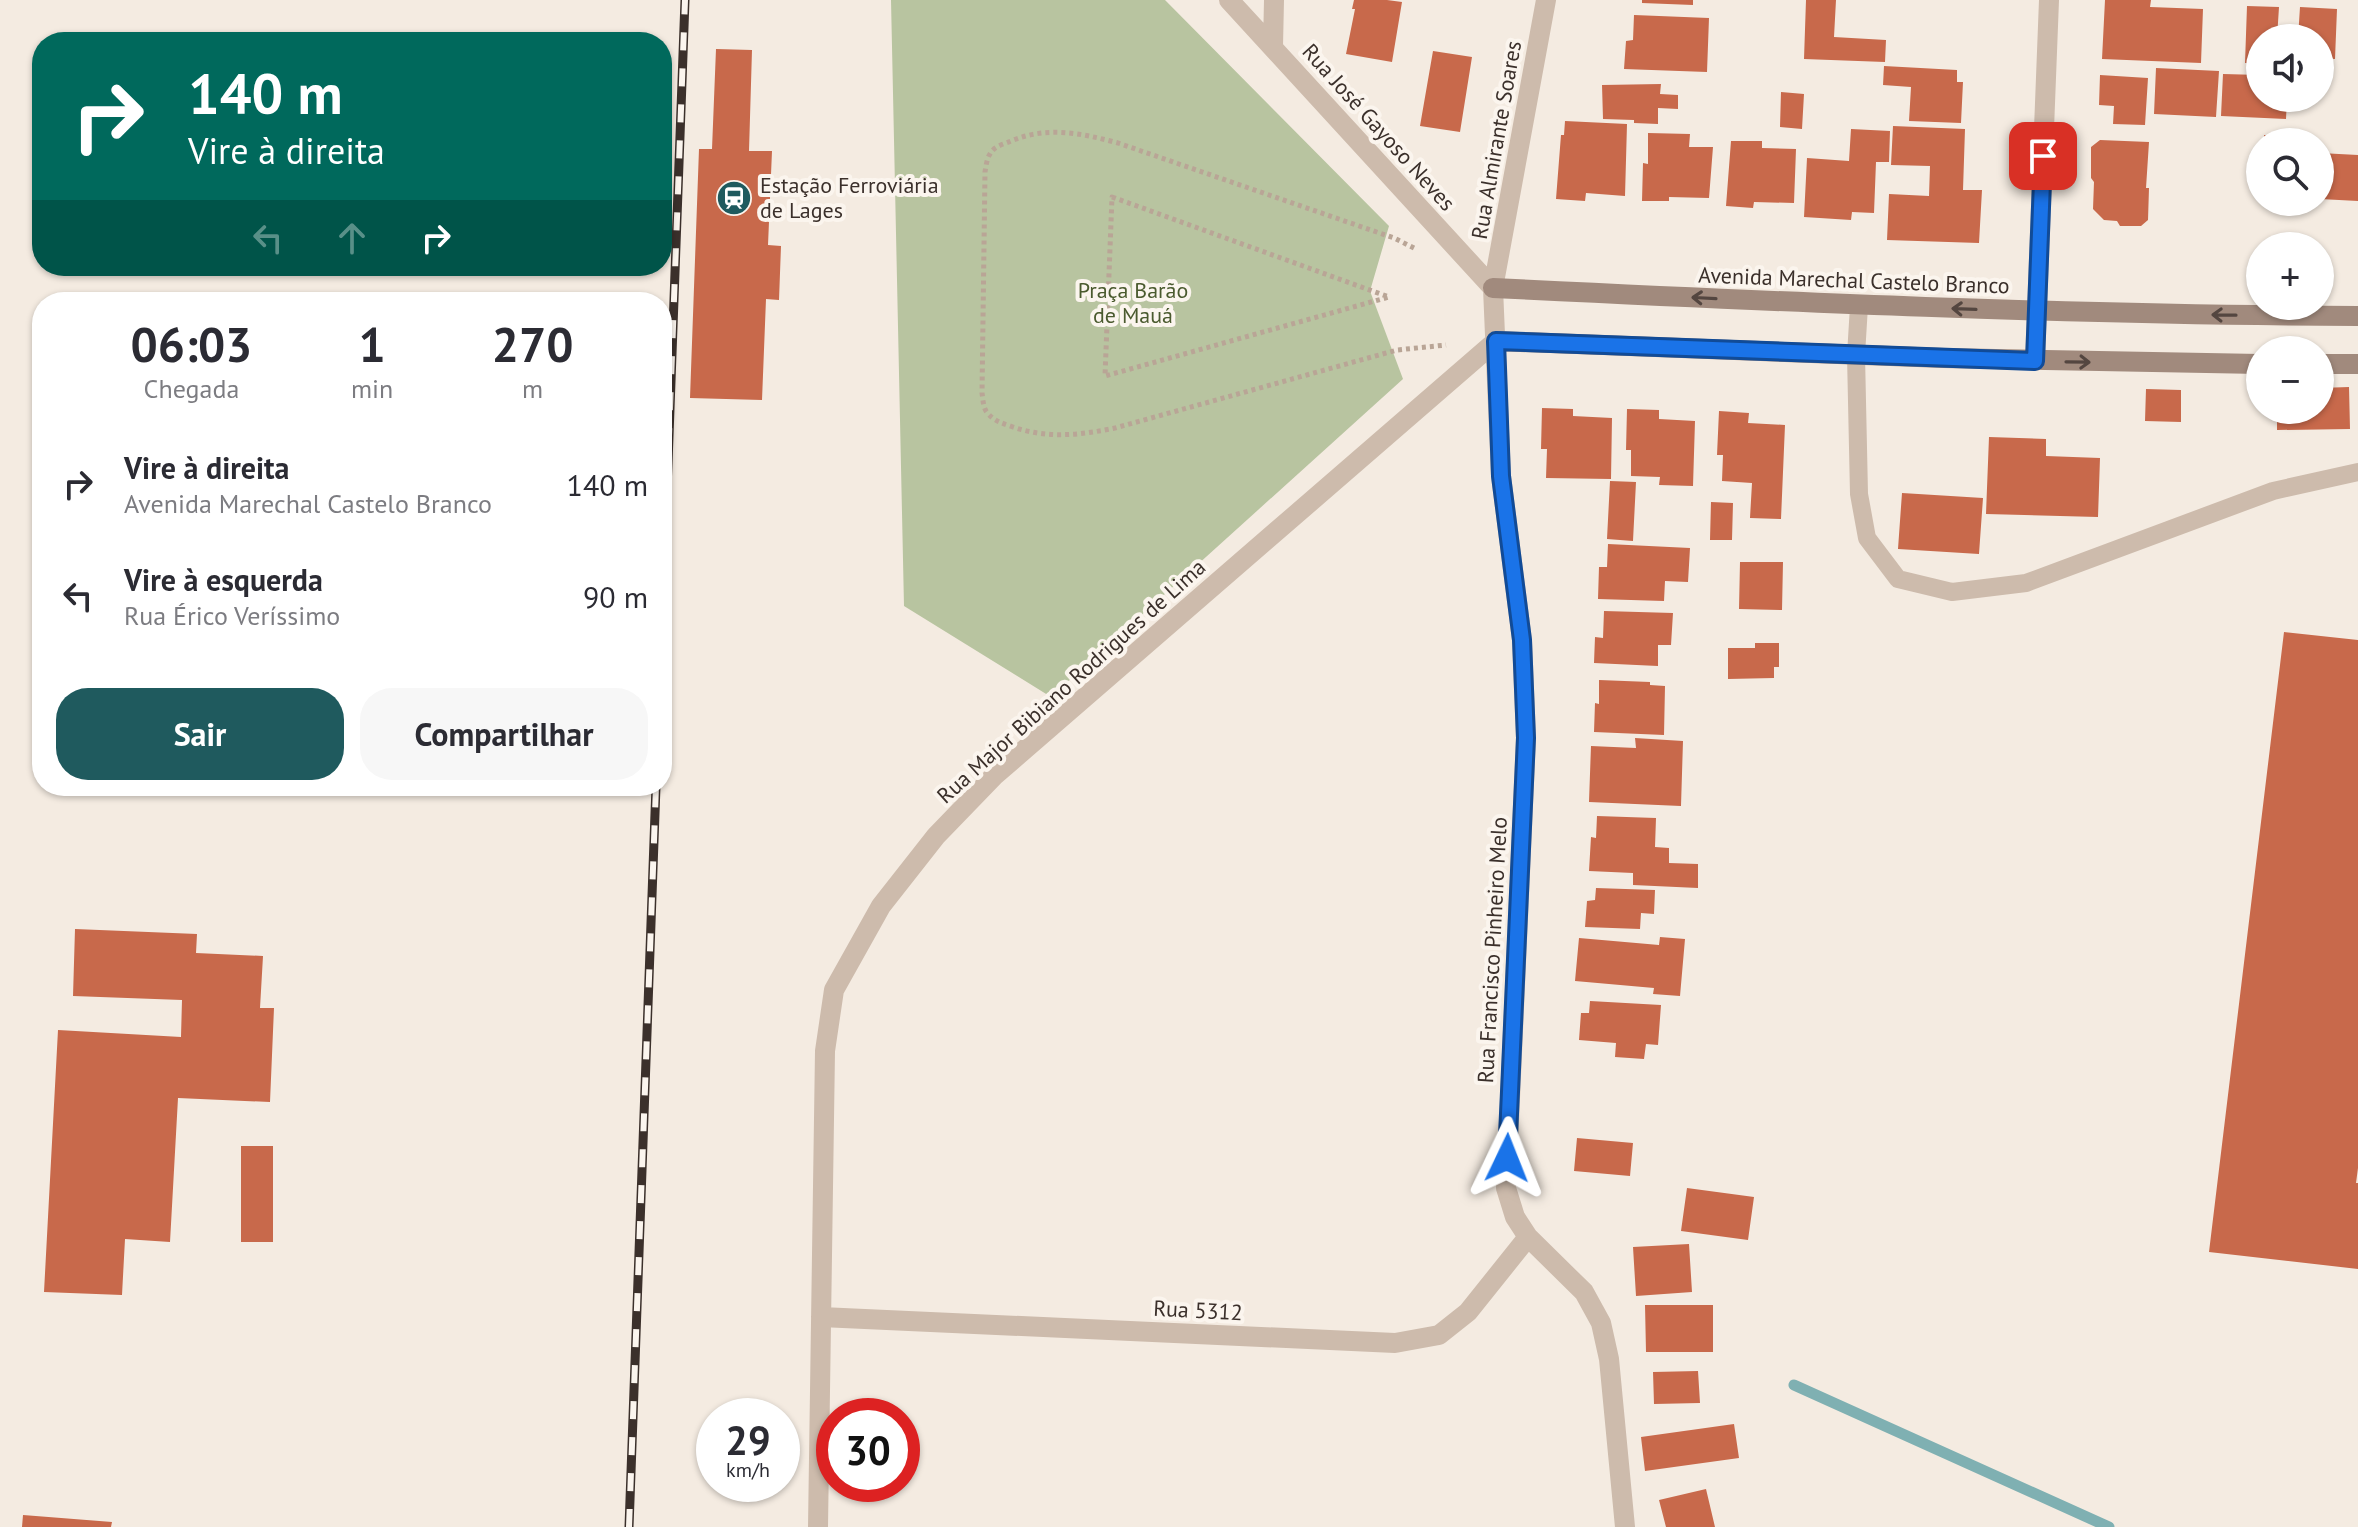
<!DOCTYPE html>
<html lang="pt">
<head>
<meta charset="utf-8">
<style>
  :root { --surface:#fff; --page:#f7f7f7; --text:#2b2b33; --muted:#7c7c81; --accent:#1f5a5e }
  body { margin:0; font-family:"PT Sans",sans-serif; background:var(--page); color:var(--text); height:100vh; display:flex; flex-direction:column; font-size:30px; white-space:nowrap }
  * { box-sizing:border-box; margin:0 }
  p { font-size:26px; color:var(--muted) }
  .icon { flex:none; width:44px; height:44px; fill:none; stroke:currentColor; stroke-width:2; stroke-linecap:round; stroke-linejoin:round }
  .map { position:relative; flex:1; overflow:hidden }
  .drawer { position:absolute; left:32px; top:292px; width:640px; height:504px; display:flex; flex-direction:column; background:var(--surface); border-radius:32px; box-shadow:0 2px 6px #0004 }
  .drawer>* { flex:none }
  .hud { position:absolute; left:32px; top:32px; width:640px; height:244px; border-radius:32px; box-shadow:0 2px 6px #0004; background:#00695c; color:#fff; overflow:hidden }
  .fabs { position:absolute; left:2246px; top:24px; display:grid; gap:16px }
  .fabs a { display:grid; place-items:center; width:88px; height:88px; border-radius:50%; background:var(--surface); box-shadow:0 2px 6px #0004; font-size:40px }
  .speed { position:absolute; left:696px; top:1398px; display:flex; gap:16px; font-size:40px; font-weight:700; text-align:center }
  .speed>* { display:grid; place-content:center; width:104px; height:104px; border-radius:50%; background:var(--surface); box-shadow:0 2px 6px #0004; line-height:1 }
  .speed small { font-size:20px; font-weight:400 }
  .speed .limit { border:12px solid #d22; background:#fff; color:#111 }
  .pin { position:absolute; display:grid; place-items:center; width:68px; height:68px; color:#fff; margin:-34px; border-radius:16px; box-shadow:0 4px 12px #0006 }
  .me { position:absolute; width:88px; margin:-44px; rotate:2deg; stroke-linejoin:round; filter:drop-shadow(0 0 6px #0008) }
  .turn { display:flex; align-items:center; gap:28px; height:168px; padding:0 24px; font-size:36px }
  .turn .icon { width:104px; height:104px; stroke-width:2.5 }
  .turn b { display:block; font-size:56px; line-height:68px }
  .lanes { display:flex; align-items:center; height:76px; padding:0 24px; background:#0003; justify-content:center; gap:40px; direction:ltr }
  .lanes .off { opacity:.35 }
  .eta { display:flex; justify-content:space-evenly; align-items:center; height:136px; text-align:center }
  .eta b { font-size:48px; font-weight:600; line-height:56px }
  .cta { display:flex; gap:16px; margin-top:auto; padding:16px 24px }
  .cta a { flex:1; height:92px; border-radius:32px; background:var(--accent); color:#fff; font-size:32px; font-weight:600; line-height:92px; text-align:center }
  .cta a+a { background:var(--page); color:var(--text) }
  ul { padding:0; list-style:none }
  li { display:flex; align-items:center; gap:24px; height:112px; padding:0 24px }
  li div { flex:1 }
  li b { display:block; font-size:30px }
  li em { font-style:normal }
  .map>svg:first-child { display:block }
  .green { fill:#b8c4a0 }
  .lines { fill:none; stroke-linecap:round; stroke-linejoin:round }
  .stream { stroke:#7fb0b2; stroke-width:11 }
  .building { fill:#c8694b }
  .path { stroke:#b9a596; stroke-width:5; stroke-dasharray:4 4; stroke-linecap:butt }
  .lane { stroke:#cdbbac; stroke-width:18 }
  .street { stroke:#cdbbac; stroke-width:20 }
  .secondary { stroke:#a18a7d; stroke-width:20 }
  .rail-casing { stroke:#3b302b; stroke-width:9 }
  .rail { stroke:#fbf5ee; stroke-width:6; stroke-dasharray:18; stroke-linecap:butt }
  .oneway { stroke:#544640 }
  .route-casing { stroke:#114b97; stroke-width:20 }
  .route { stroke:#1a73e8; stroke-width:14 }
  .labels { text-anchor:middle; stroke-width:8; stroke-linejoin:round; paint-order:stroke }
  .street-label { font-size:22px; fill:#3b302b; stroke:#fbf5ee }
  .poi-label { font-size:22px; fill:#3b302b; stroke:#fbf5ee; text-anchor:start }
  .park-label { font-size:22px; fill:#4a5a2e; stroke:#fbf5ee }
</style>
</head>
<body>
<div class="map">
<svg width="2358" height="1527" viewBox="0 0 2358 1527">
  <rect width="100%" height="100%" fill="#f4ebe1"/>
  <!-- green -->
  <path class="green" d="M891 0H1165L1389 226 1370 291 1403 379 1051 697 904 606Z"/>
  <g class="lines">
    <!-- stream -->
    <path class="stream" d="M1794 1385 2109 1527"/>
  </g>
  <!-- building -->
  <path class="building" d="M1354 0H1387L1402 2 1392 62 1346 54 1355 9H1352Z
    M1642 0H1693V5L1642 3Z
    M1806 0H1836L1834 37 1886 40 1885 62 1804 59Z
    M2105 0H2151L2150 7 2203 9 2201 63 2102 59Z
    M2247 6 2279 7 2277 38H2260V64L2245 63Z
    M2300 7 2337 9 2335 59 2320 58V38H2298Z
    M1634 15 1709 18 1707 72 1624 69 1626 41 1633 40Z
    M716 49 752 50 749 151H772L768 245 781 246 779 300 766 299 762 400 690 398 699 149H712Z
    M1433 51 1472 57 1460 132 1420 126Z
    M1884 66 1957 70V82H1963L1961 123 1909 121 1911 87 1883 85Z
    M2156 68 2219 71 2216 117 2154 114Z
    M2223 74 2260 75V98H2287L2286 119 2221 116Z
    M2100 75 2148 78 2145 125 2113 124 2114 106 2099 105Z
    M1661 84 1660 94 1678 95V109L1658 108V124L1634 123V120L1603 119 1602 85Z
    M1781 92 1804 94 1802 129 1780 127Z
    M1565 121 1627 124 1625 196 1586 193 1585 201 1556 199 1561 135H1564Z
    M1893 126 1965 129 1963 190H1982L1979 243 1887 240 1889 194 1929 196 1930 166 1891 165Z
    M1851 129 1890 131 1889 162H1876L1874 213 1852 212 1851 220 1804 217 1807 158 1849 161Z
    M1648 133 1690 134 1689 147H1713L1709 198 1669 197V201H1642L1643 163 1648 164Z
    M2264 135 2286 136 2285 142H2264Z
    M2100 140 2149 142 2146 188H2149L2148 220 2141 226H2120L2117 221 2104 220 2093 209 2094 182 2091 178V147Z
    M1731 141H1762V148L1796 149 1794 203 1754 202 1753 208 1726 206Z
    M2320 153 2358 155V201L2320 199Z
    M2349 387 2350 429 2277 430V410H2320V388Z
    M2146 389 2181 390V422L2145 421Z
    M1542 408 1573 409V416L1612 418 1611 479 1546 478 1547 449H1541Z
    M1627 409 1659 410V419L1695 421 1693 486 1659 485 1660 477 1631 476V450H1626Z
    M1719 411 1749 413 1748 423 1785 425 1781 519 1750 518 1752 483 1722 481 1723 455H1717Z
    M1989 437 2046 439V456L2100 458 2098 517 1986 514Z
    M1610 481 1636 482 1633 541 1607 539Z
    M1902 493 1983 498 1979 554 1898 549Z
    M1711 502 1733 503 1732 540H1710Z
    M1608 544 1690 548 1688 582 1665 581 1664 601 1598 599 1599 567H1607Z
    M1740 562H1783L1782 610 1739 609Z
    M1604 611 1673 613 1671 645H1658V666L1594 663 1595 637 1603 638Z
    M2284 632 2358 640V1168L2356 1183H2358V1269L2209 1252Z
    M1755 643H1779V667H1774V678L1728 679V648H1755Z
    M1599 680 1650 682V685L1665 686 1664 735 1594 732 1595 703 1599 704Z
    M1635 738 1683 741 1681 806 1589 802 1591 746 1636 748Z
    M1597 816 1656 818 1655 847 1669 848V863L1698 864V888L1633 885V873L1589 871 1591 837 1596 838Z
    M1596 888 1655 890 1654 914 1641 913 1640 929 1585 927 1587 901 1595 900Z
    M75 929 197 934 196 953 263 956 260 1008H274L270 1102 178 1098 170 1242 125 1239 122 1295 44 1292 58 1030 181 1037 182 1000 73 996Z
    M1660 937 1685 939 1680 996 1653 994 1654 988 1575 981 1579 938 1659 945Z
    M1590 1001 1661 1005 1658 1045 1646 1044 1644 1059 1615 1057 1616 1043 1579 1040 1581 1013H1589Z
    M1577 1138 1633 1143 1630 1176 1574 1171Z
    M241 1146H273V1242H241Z
    M1687 1188 1754 1197 1748 1240 1681 1231Z
    M1689 1244 1692 1292 1636 1296 1633 1247Z
    M1645 1305H1713V1352H1646Z
    M1698 1371 1700 1403 1654 1404 1653 1372Z
    M1734 1424 1739 1458 1645 1471 1641 1437Z
    M1706 1489 1715 1527H1666L1659 1500Z
    M23 1515 112 1522 111 1527H22Z"/>
  <g class="lines">
    <!-- path -->
    <path class="path" d="M1112 197 1389 297 1105 376Z
      M1414 248 1394 238 1118 143C1081 133 1047 126 1011 141 1004 144 994 146 990 154 987 158 986 166 985 172L982 393C983 399 983 406 986 411 993 421 1002 423 1013 427 1048 439 1081 435 1115 428L1397 350 1446 345"/>
    <!-- lane -->
    <path class="lane" d="M1859 306 1856 355 1859 494 1867 538 1898 579 1952 592 2026 583 2273 491 2358 472"/>
    <!-- street -->
    <path class="street" d="M1229 0 1493 288
      M1546 0 1493 288 1501 476 1522 640 1526 738 1506 1188 1515 1217 1528 1237 1584 1292 1601 1323 1609 1359 1625 1527
      M1273 46 1274 0
      M2035 361 2049 0
      M821 1317 1395 1343 1439 1335 1468 1312 1528 1237
      M818 1527 825 1051 834 990 881 906 936 836 994 776 1496 341"/>
    <!-- secondary -->
    <path class="secondary" d="M1493 288C1781 302 2069 315 2358 316
      M1496 341 1944 358 2260 364
      M2320 364H2358"/>
    <!-- rail casing -->
    <g class="rail-casing">
      <path id="rail" d="M662 626 685 0
        M629 1527 656 786"/>
    </g>
    <!-- rail -->
    <use href="#rail" class="rail"/>
  </g>
  <!-- one-way arrows -->
  <defs><path id="oneway-shaft" d="M-6 0H5M1.5-3L5.5 0L1.5 3" fill="none" stroke-width="1.6" stroke-linecap="round" stroke-linejoin="round" transform="scale(2)"/></defs>
  <g class="oneway">
    <use href="#oneway-shaft" transform="translate(1704 298) rotate(-177)"/>
    <use href="#oneway-shaft" transform="translate(1964 309) rotate(-178)"/>
    <use href="#oneway-shaft" transform="translate(2224 315) rotate(-179)"/>
    <use href="#oneway-shaft" transform="translate(2078 362) rotate(1)"/>
  </g>
  <g class="lines">
    <!-- route casing -->
    <g class="route-casing">
      <path id="route" d="M1507 1158 1526 738 1522 640 1501 476 1496 341 2035 361 2043 156"/>
    </g>
    <!-- route -->
    <use href="#route" class="route"/>
  </g>
  <!-- icons -->
  <defs>
    <g id="station-disc" transform="scale(1.8)"><circle r="9.5" fill="#1f5a5e" stroke="#fbf5ee"/><path d="M-3-6H3Q5-6 5-4V2Q5 4 3 4L4.5 6H3L1.5 4h-3L-3 6H-4.5L-3 4Q-5 4-5 2V-4Q-5-6-3-6ZM-3.5-4v3h7v-3ZM-3.5 1v1.5H-2V1ZM2 1v1.5H3.5V1Z" fill="#fff"/></g>
  </defs>
  <g fill-rule="evenodd">
    <use href="#station-disc" x="734" y="198"/>
  </g>
  <g class="labels">
    <!-- street labels -->
    <g class="street-label">
      <text transform="translate(1379 127) rotate(48)" y="8">Rua José Gayoso Neves</text>
      <text transform="translate(1496 140) rotate(-80)" y="8">Rua Almirante Soares</text>
      <text transform="translate(1854 280) rotate(2)" y="8">Avenida Marechal Castelo Branco</text>
      <text transform="translate(1071 681) rotate(-42)" y="8">Rua Major Bibiano Rodrigues de Lima</text>
      <text transform="translate(1492 950) rotate(-87)" y="8">Rua Francisco Pinheiro Melo</text>
      <text transform="translate(1198 1310) rotate(3)" y="8">Rua 5312</text>
    </g>
    <!-- poi labels -->
    <g class="poi-label">
      <text x="760" y="193">Estação Ferroviária<tspan x="760" dy="25">de Lages</tspan></text>
    </g>
    <!-- park labels -->
    <g class="park-label">
      <text x="1133" y="298">Praça Barão<tspan x="1133" dy="25">de Mauá</tspan></text>
    </g>
  </g>
</svg>
<div class="fabs">
<a><svg class="icon" aria-label="sound" viewBox="0 0 24 24"><path d="M4 9h4l5-4v14l-5-4H4zM17 9q2 3 0 6"/></svg></a>
<a><svg class="icon" aria-label="search" viewBox="0 0 24 24"><circle cx="10" cy="10" r="6"/><path d="M15 15l6 6"/></svg></a>
<a>+</a>
<a>−</a>
</div>
<div class="speed"><div>29<small>km/h</small></div><div class="limit">30</div></div>
<div class="pin" style="left:2043px;top:156px;background:#d93025"><svg class="icon" aria-label="arrive" viewBox="0 0 24 24"><path d="M6 21V4h12l-3 4 3 4H6"/></svg></div>
<svg class="me" style="left:1507px;top:1158px" viewBox="-20 -20 40 40"><path d="M0-17L14 15 0 8-14 15z" fill="#1a73e8" stroke="#fff" stroke-width="4"/></svg>
<div class="hud">
<div class="turn"><svg class="icon" aria-label="right" viewBox="0 0 24 24"><path d="M7 20v-9h11M14 6l5 5-5 5"/></svg><div><b>140 m</b>Vire à direita</div></div>
<div class="lanes"><svg class="icon off" aria-label="left" viewBox="0 0 24 24"><path d="M17 20v-9H6M10 6l-5 5 5 5"/></svg><svg class="icon off" aria-label="ahead" viewBox="0 0 24 24"><path d="M12 20V5M6 11l6-6 6 6"/></svg><svg class="icon" aria-label="right" viewBox="0 0 24 24"><path d="M7 20v-9h11M14 6l5 5-5 5"/></svg></div>
</div>
<section class="drawer">
<div class="eta">
<div><b>06:03</b><p>Chegada</p></div>
<div><b>1</b><p>min</p></div>
<div><b>270</b><p>m</p></div>
</div>
<ul>
<li><svg class="icon" aria-label="right" viewBox="0 0 24 24"><path d="M7 20v-9h11M14 6l5 5-5 5"/></svg><div><b>Vire à direita</b><p>Avenida Marechal Castelo Branco</p></div><em>140 m</em></li>
<li><svg class="icon" aria-label="left" viewBox="0 0 24 24"><path d="M17 20v-9H6M10 6l-5 5 5 5"/></svg><div><b>Vire à esquerda</b><p>Rua Érico Veríssimo</p></div><em>90 m</em></li>
</ul>
<div class="cta"><a>Sair</a><a>Compartilhar</a></div>
</section>
</div>
</body>
</html>
